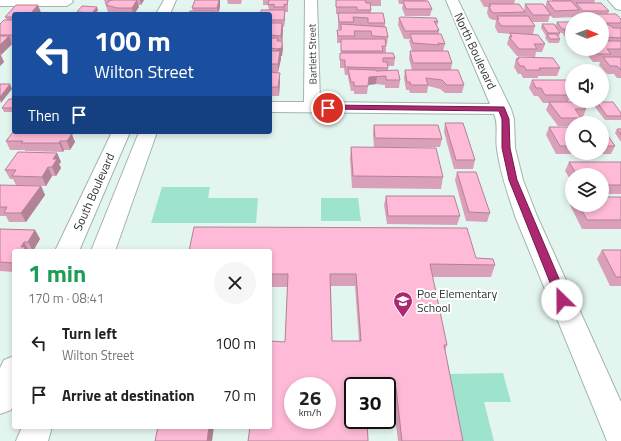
<!DOCTYPE html>
<html lang="en">
<head>
<meta charset="utf-8">
<style>
  :root { --surface:#fff; --page:#f6f6f6; --text:#222; --muted:#767676 }
  body { margin:0; font-family:"Titillium Web",sans-serif; background:var(--page); color:var(--text); height:100vh; display:flex; flex-direction:column; font-size:15px; white-space:nowrap }
  * { box-sizing:border-box; margin:0 }
  p { font-size:13px; color:var(--muted) }
  .icon { flex:none; width:22px; height:22px; fill:none; stroke:currentColor; stroke-width:2; stroke-linecap:round; stroke-linejoin:round }
  .map { position:relative; flex:1; overflow:hidden }
  .drawer { position:absolute; left:12px; top:249px; width:260px; height:180px; display:flex; flex-direction:column; background:var(--surface); border-radius:4px; box-shadow:0 2px 6px #0003 }
  .drawer>* { flex:none }
  .top-card { position:absolute; left:12px; top:12px; width:260px; height:122px; border-radius:4px; box-shadow:0 2px 6px #0003; background:#1a4fa0; color:#fff; overflow:hidden }
  .needle { width:26px; rotate:91deg }
  .controls { position:absolute; left:565px; top:12px; display:grid; gap:8px }
  .controls a { display:grid; place-items:center; width:44px; height:44px; border-radius:50%; background:var(--surface); box-shadow:0 2px 6px #0003; font-size:20px }
  .speed { position:absolute; left:284px; top:377px; display:flex; gap:8px; font-size:20px; font-weight:700; text-align:center }
  .speed>* { display:grid; place-content:center; width:52px; height:52px; border-radius:50%; background:var(--surface); box-shadow:0 2px 6px #0003; line-height:1 }
  .speed small { font-size:10px; font-weight:400 }
  .speed .limit { border:2px solid #111; border-radius:6px; background:#fff; color:#111 }
  .pin { position:absolute; display:grid; place-items:center; width:34px; height:34px; color:#fff; margin:-17px; border:2px solid #fff; border-radius:50%; box-shadow:0 1px 4px #0007 }
  .me { position:absolute; width:44px; margin:-22px; rotate:337deg; stroke-linejoin:round; filter:drop-shadow(0 0 3px #0008) }
  .turn { display:flex; align-items:center; gap:14px; height:84px; padding:0 16px; font-size:18px }
  .turn .icon { width:52px; height:52px; stroke-width:2.5 }
  .turn b { display:block; font-size:28px; line-height:34px }
  .then { display:flex; align-items:center; height:38px; padding:0 16px; background:#0003; gap:8px; font-size:15px }
  .round { display:grid; place-items:center; flex:none; width:42px; height:42px; border-radius:21px; background:var(--page) }
  .summary { display:flex; align-items:center; justify-content:space-between; height:68px; padding:0 16px }
  h1 { font-size:24px; font-weight:700; line-height:30px; color:#1e9e55 }
  ul { padding:0; list-style:none }
  li { display:flex; align-items:center; gap:12px; height:52px; padding:0 16px }
  li div { flex:1 }
  li b { display:block; font-size:15px }
  li em { font-style:normal }
  .map>svg:first-child { display:block }
  .green { fill:#9ee3cd }
  .lines { fill:none; stroke-linecap:round; stroke-linejoin:round }
  .minor-casing { stroke:#a3b4ae; stroke-width:2 }
  .minor { fill:#fff; fill-rule:evenodd }
  .wall { fill:#daa0b9; fill-rule:evenodd }
  .shaded-wall { fill:#b28296 }
  .building { fill:#febad7; stroke:#b28296; fill-rule:evenodd }
  .route { fill:#ac2871; stroke:#701a49 }
  .labels { text-anchor:middle; stroke-width:4; stroke-linejoin:round; paint-order:stroke }
  .far-street-label { font-size:10px; fill:#2e3532; stroke:#fff }
  .street-label { font-size:12px; fill:#2e3532; stroke:#fff }
  .poi-label { font-size:12px; fill:#2e3532; stroke:#fff; text-anchor:start }
</style>
</head>
<body>
<div class="map">
<svg width="621" height="441" viewBox="0 0 621 441">
  <rect width="100%" height="100%" fill="#e3f5ef"/>
  <!-- green -->
  <path class="green" d="M162 187H210L208 198H258L256 223H151Z
    M321 198H358L361 221H321Z
    M503 373 511 402H484L494 441H462L448 374Z"/>
  <g class="lines">
    <!-- minor casing -->
    <g class="minor-casing">
      <path id="minor" d="M0 0H72L73 2 67 6H0Z
        M164 0H176L170 14H156Z
        M305 0H317L320 102 490 104 446 0H458L511 109 514 119 515 148 523 180 537 216 621 402V441H607L515 216C508 194 500 172 497 149 495 137 499 125 494 114L270 112V102H304Z
        M608 0H621V10L616 9Z
        M112 132H130L79 251H55Z
        M139 132H157L115 251H91Z
        M14 356V402L11 410 0 414V368L4 360Z
        M22 427H52L48 441H16Z"/>
    </g>
    <!-- minor -->
    <use href="#minor" class="minor"/>
  </g>
  <!-- wall -->
  <path class="wall" d="M104 0H144L141 5H138L139 7 134 14H115L108 12Z
    M195 0H220V7L218 14H189L193 11 192 8Z
    M227 0H242L241 4H228Z
    M263 0H288V12H285L284 27H283L282 56H281V59L278 72H270V14L261 13 269 10 268 5H263Z
    M336 0H381V6H371V13L385 23V26L388 37 387 44H386V53L395 58 394 66H388V70L400 80 399 88H385V85L376 84 368 85 367 94H354V91H351L348 77V75H345L344 68H340V53H341V43H337V30H340V29H338V14H336Z
    M398 0H426L432 9 430 16H405L402 8 403 4H399Z
    M480 0H515L514 4 524 11 525 4 545 7 547 1H552V0H595L594 3 609 11 608 14 621 19V78H617L614 74H607L599 65 600 62H593L586 53 587 49H602V19H591V18H580L577 14 576 17 553 18 550 15 548 22H532L535 26 533 34H512L545 44 542 52H536L535 57 517 56 507 44 510 34 501 33H498L495 27 496 20H493L489 18 487 13 488 7H484Z
    M16 5H38L41 13 40 14H14V42H11L12 44 1 55 4 62 0 66V24L4 20H7L5 17Z
    M98 10 95 14H78L77 12Z
    M399 18 438 22 437 26 439 30V34L445 44 443 51 452 63 451 70 464 85 462 93H445L440 89 428 86 427 93H410L409 90H406L404 78 405 70H412L409 59 410 51H412L409 41 410 39H404L398 25Z
    M557 22H572V42H569L563 34V33H561L555 26Z
    M542 24 560 33 559 37H558L560 39 559 43H549L545 38 546 36 541 28Z
    M518 57 560 68 557 76H538V78H523L521 74H518L514 67 516 59H517Z
    M575 68 593 71H573Z
    M270 72 280 73V81L279 96H270Z
    M532 80 572 85V92L568 102 586 109 583 117H581V118L579 123H572V126H558L546 110 549 103H543L538 96H534L529 88Z
    M14 99V112H4L2 108Z
    M597 102 621 113V120H605L595 107Z
    M445 123 475 160 473 169H454L444 132Z
    M374 125 442 139 440 147H374L373 133Z
    M549 127H572V153H602V127L615 146 611 154H556L546 135Z
    M617 129H621V142L615 133Z
    M14 132H75L72 135 75 142 70 150H64L63 152 25 151V150H10L6 141Z
    M351 147 443 177 441 189 352 188 350 159Z
    M57 153 61 162 59 164 61 168 56 176H52L46 186 16 185 13 179H10L5 170Z
    M569 162H621V194H602V175H572V182L565 171Z
    M457 172 490 213 487 222 466 221 455 180Z
    M0 185 41 186 45 195 26 222H9L6 216H0Z
    M386 196 460 216 457 225 387 224 384 205Z
    M621 197V229H582L570 205 572 201V205H602Z
    M0 229 35 230 40 239 33 251H14V272L0 271Z
    M602 250H621V286H610L597 259Z
    M270 251 476 258 495 265 491 277H432L447 345 445 351 463 441H398L393 399H387V386L285 342 288 287H270ZM331 286H355L359 341H332Z"/>
  <!-- shaded-wall -->
  <path class="shaded-wall" d="M137 0 139 7 134 14H133L132 8Z
    M140 0H144L141 5Z
    M218 0H220V7L218 14 217 8Z
    M284 4 285 17 284 27Z
    M38 5 41 13 40 14H30Z
    M97 7 98 10 95 14H92V13Z
    M282 23 283 30 282 43 281 36Z
    M9 36 12 44 1 55 0 52V45Z
    M278 38V46L282 41 283 49 282 56H281V59L278 72 277 49Z
    M0 54 4 62 0 66Z
    M280 73V81L279 96 278 87Z
    M377 76 376 84 368 85 367 94 369 77Z
    M10 84 12 89 1 103 0 100V97Z
    M66 132H75L72 135 75 142 70 150 67 141 65 133Z
    M60 141 64 150 63 152 59 143Z
    M57 153 61 162 59 164 61 168 56 176 52 167 53 159Z
    M48 167 52 176 46 186 42 177Z
    M41 186 45 195 26 222 21 213Z
    M35 230 40 239 33 251 28 242Z
    M24 242 29 251H23L21 247Z
    M209 427H214L212 441H207Z"/>
  <!-- building -->
  <path class="building" d="M112 0H137L132 8H117L106 5 109 1Z
    M195 0H219L217 8H192Z
    M269 0H288L287 5 284 4V7H274V4L268 5Z
    M336 0H365L366 3H370L371 10H357V7H336Z
    M403 1H428L432 9H406Z
    M547 1H571L579 10 555 11Z
    M576 3H601L609 11H583Z
    M489 4H519L525 12 494 13 491 11 489 6H491Z
    M525 4H543L551 15H533Z
    M16 5H38L30 14H14V17H5Z
    M82 6 97 7 92 13 77 12Z
    M261 10H285L284 20H270V14H243V13H261Z
    M190 11H214V14H189Z
    M338 13H383L385 23H368V18L353 17 354 22H339Z
    M593 14H616L621 19V23H602V19H598Z
    M497 16H528L535 26H503L500 25 497 19H499Z
    M401 17 436 18 438 22 434 21 439 30H437L438 31H405L399 18Z
    M4 20H14V35H0V24Z
    M557 22H572V29H562Z
    M270 23H282L281 36 270 35Z
    M341 24 386 27 388 37 372 36 371 31H354L355 36H338L337 30H341Z
    M542 24H554L560 33H548Z
    M602 25H610L613 28H621V38L606 37 602 31Z
    M564 30H572V38H570Z
    M510 33 538 35 545 44H534L537 49H519L509 37H512Z
    M410 34H441L445 44 438 43 439 45 413 43Z
    M547 34H556L560 39H550Z
    M0 36H9L0 45Z
    M270 38H278L277 41H282V48L277 49 270 48Z
    M341 39H385L386 46H382L383 51H341Z
    M602 41H621V49H607L611 54H596L592 49H602Z
    M270 51H280L278 64H270Z
    M410 51H448L452 63H413Z
    M340 53H393L395 58H383V62H387L388 68 345 67V60H340Z
    M518 57 553 58 560 68H539L540 70H526L524 66H520L516 59H519Z
    M603 57H621V70L617 66H610Z
    M575 68H590L593 71H577Z
    M348 69 376 70V71L398 70 400 80H386V76L369 77 368 86H354V82H351Z
    M405 70H458L464 85H447L442 80 426 78 428 85H411L410 82H407Z
    M270 72 280 73 278 87H270Z
    M532 80H568L572 85V88H566L571 95H545L541 88H536Z
    M0 84H10L0 97Z
    M9 99H14V108H2Z
    M549 102H581L586 109H575L581 118H561Z
    M597 102H613L621 113V116H607Z
    M445 123H463L475 160H456Z
    M374 125H438L442 139 375 138Z
    M549 127H572V146H560Z
    M602 127 615 146H602Z
    M617 129H621V135Z
    M13 132H66L65 133 72 134 67 141H60L59 143H21L23 141H6Z
    M351 147 436 148 443 177 353 176Z
    M18 152 57 153 53 159H57L52 167H48L42 177 12 176 16 170H5Z
    M569 162H621V185H602V175H577Z
    M457 172H476L490 213 469 212Z
    M0 185 41 186 21 213H4L7 207H0Z
    M386 196H454L460 216H388Z
    M602 197H621V220H587L579 205H602Z
    M194 227 467 228 476 258 493 259 495 265 430 264 447 345H444L463 441H402L396 388H387V386H353V420H367L368 441H248L250 427H270V341L285 342 288 274H270V251H189ZM330 274H356L361 341H332ZM293 386H327V420H293Z
    M0 229 35 230 28 242H24L21 247H25L23 251H14V262L12 263 0 262Z
    M602 250H621V277H616Z
    M158 427H209L207 441H155Z"/>
  <!-- route -->
  <path class="route" d="M328 105 504 107 509 119 510 148 517 180 568 300 566 303H559L557 300 509 180 502 148V119L499 111 326 109V106Z"/>
  <!-- icons -->
  <defs>
    <g id="school-pin" transform="scale(1)"><path d="M0 17L-7.5 6A9.5 9.5 0 1 1 7.5 6Z" fill="#ac2871" stroke="#fff"/><path d="M0-5L7-2L0 1L-7-2ZM-4 1L0 2.5L4 1V4Q0 6-4 4Z" fill="#fff"/></g>
  </defs>
  <g fill-rule="evenodd">
    <use href="#school-pin" x="403" y="301"/>
  </g>
  <g class="labels">
    <!-- far-street labels -->
    <g class="far-street-label">
      <text transform="translate(312 54) rotate(-91)" y="4">Bartlett Street</text>
    </g>
    <!-- street labels -->
    <g class="street-label">
      <text transform="translate(475 51) rotate(65)" y="4">North Boulevard</text>
      <text transform="translate(94 192) rotate(-66)" y="4">South Boulevard</text>
    </g>
    <!-- poi labels -->
    <g class="poi-label">
      <text x="417" y="298">Poe Elementary<tspan x="417" dy="14">School</tspan></text>
    </g>
  </g>
</svg>
<div class="controls">
<a><svg class="needle" viewBox="-14 -14 28 28"><path d="M0-13l5 13h-10z" fill="#e53935"/><path d="M0 13l5-13h-10z" fill="#767676"/></svg></a>
<a><svg class="icon" aria-label="sound" viewBox="0 0 24 24"><path d="M4 9h4l5-4v14l-5-4H4zM17 9q2 3 0 6"/></svg></a>
<a><svg class="icon" aria-label="search" viewBox="0 0 24 24"><circle cx="10" cy="10" r="6"/><path d="M15 15l6 6"/></svg></a>
<a><svg class="icon" aria-label="layers" viewBox="0 0 24 24"><path d="M12 4l9 5-9 5-9-5zM3 14l9 5 9-5"/></svg></a>
</div>
<div class="speed"><div>26<small>km/h</small></div><div class="limit">30</div></div>
<div class="pin" style="left:328px;top:108px;background:#d93025"><svg class="icon" aria-label="arrive" viewBox="0 0 24 24"><path d="M6 21V4h12l-3 4 3 4H6"/></svg></div>
<svg class="me" style="left:562px;top:300px" viewBox="-20 -20 40 40"><circle r="19" fill="#fff"/><path d="M0-13L10 11 0 6-10 11z" fill="#ac2871"/></svg>
<div class="top-card">
<div class="turn"><svg class="icon" aria-label="left" viewBox="0 0 24 24"><path d="M17 20v-9H6M10 6l-5 5 5 5"/></svg><div><b>100 m</b>Wilton Street</div></div>
<div class="then">Then<svg class="icon" aria-label="arrive" viewBox="0 0 24 24"><path d="M6 21V4h12l-3 4 3 4H6"/></svg></div>
</div>
<section class="drawer">
<div class="summary"><div><h1>1 min</h1><p>170 m · 08:41</p></div><a class="round"><svg class="icon" aria-label="close" viewBox="0 0 24 24"><path d="M6 6l12 12M18 6L6 18"/></svg></a></div>
<ul>
<li><svg class="icon" aria-label="left" viewBox="0 0 24 24"><path d="M17 20v-9H6M10 6l-5 5 5 5"/></svg><div><b>Turn left</b><p>Wilton Street</p></div><em>100 m</em></li>
<li><svg class="icon" aria-label="arrive" viewBox="0 0 24 24"><path d="M6 21V4h12l-3 4 3 4H6"/></svg><div><b>Arrive at destination</b></div><em>70 m</em></li>
</ul>
</section>
</div>
</body>
</html>
